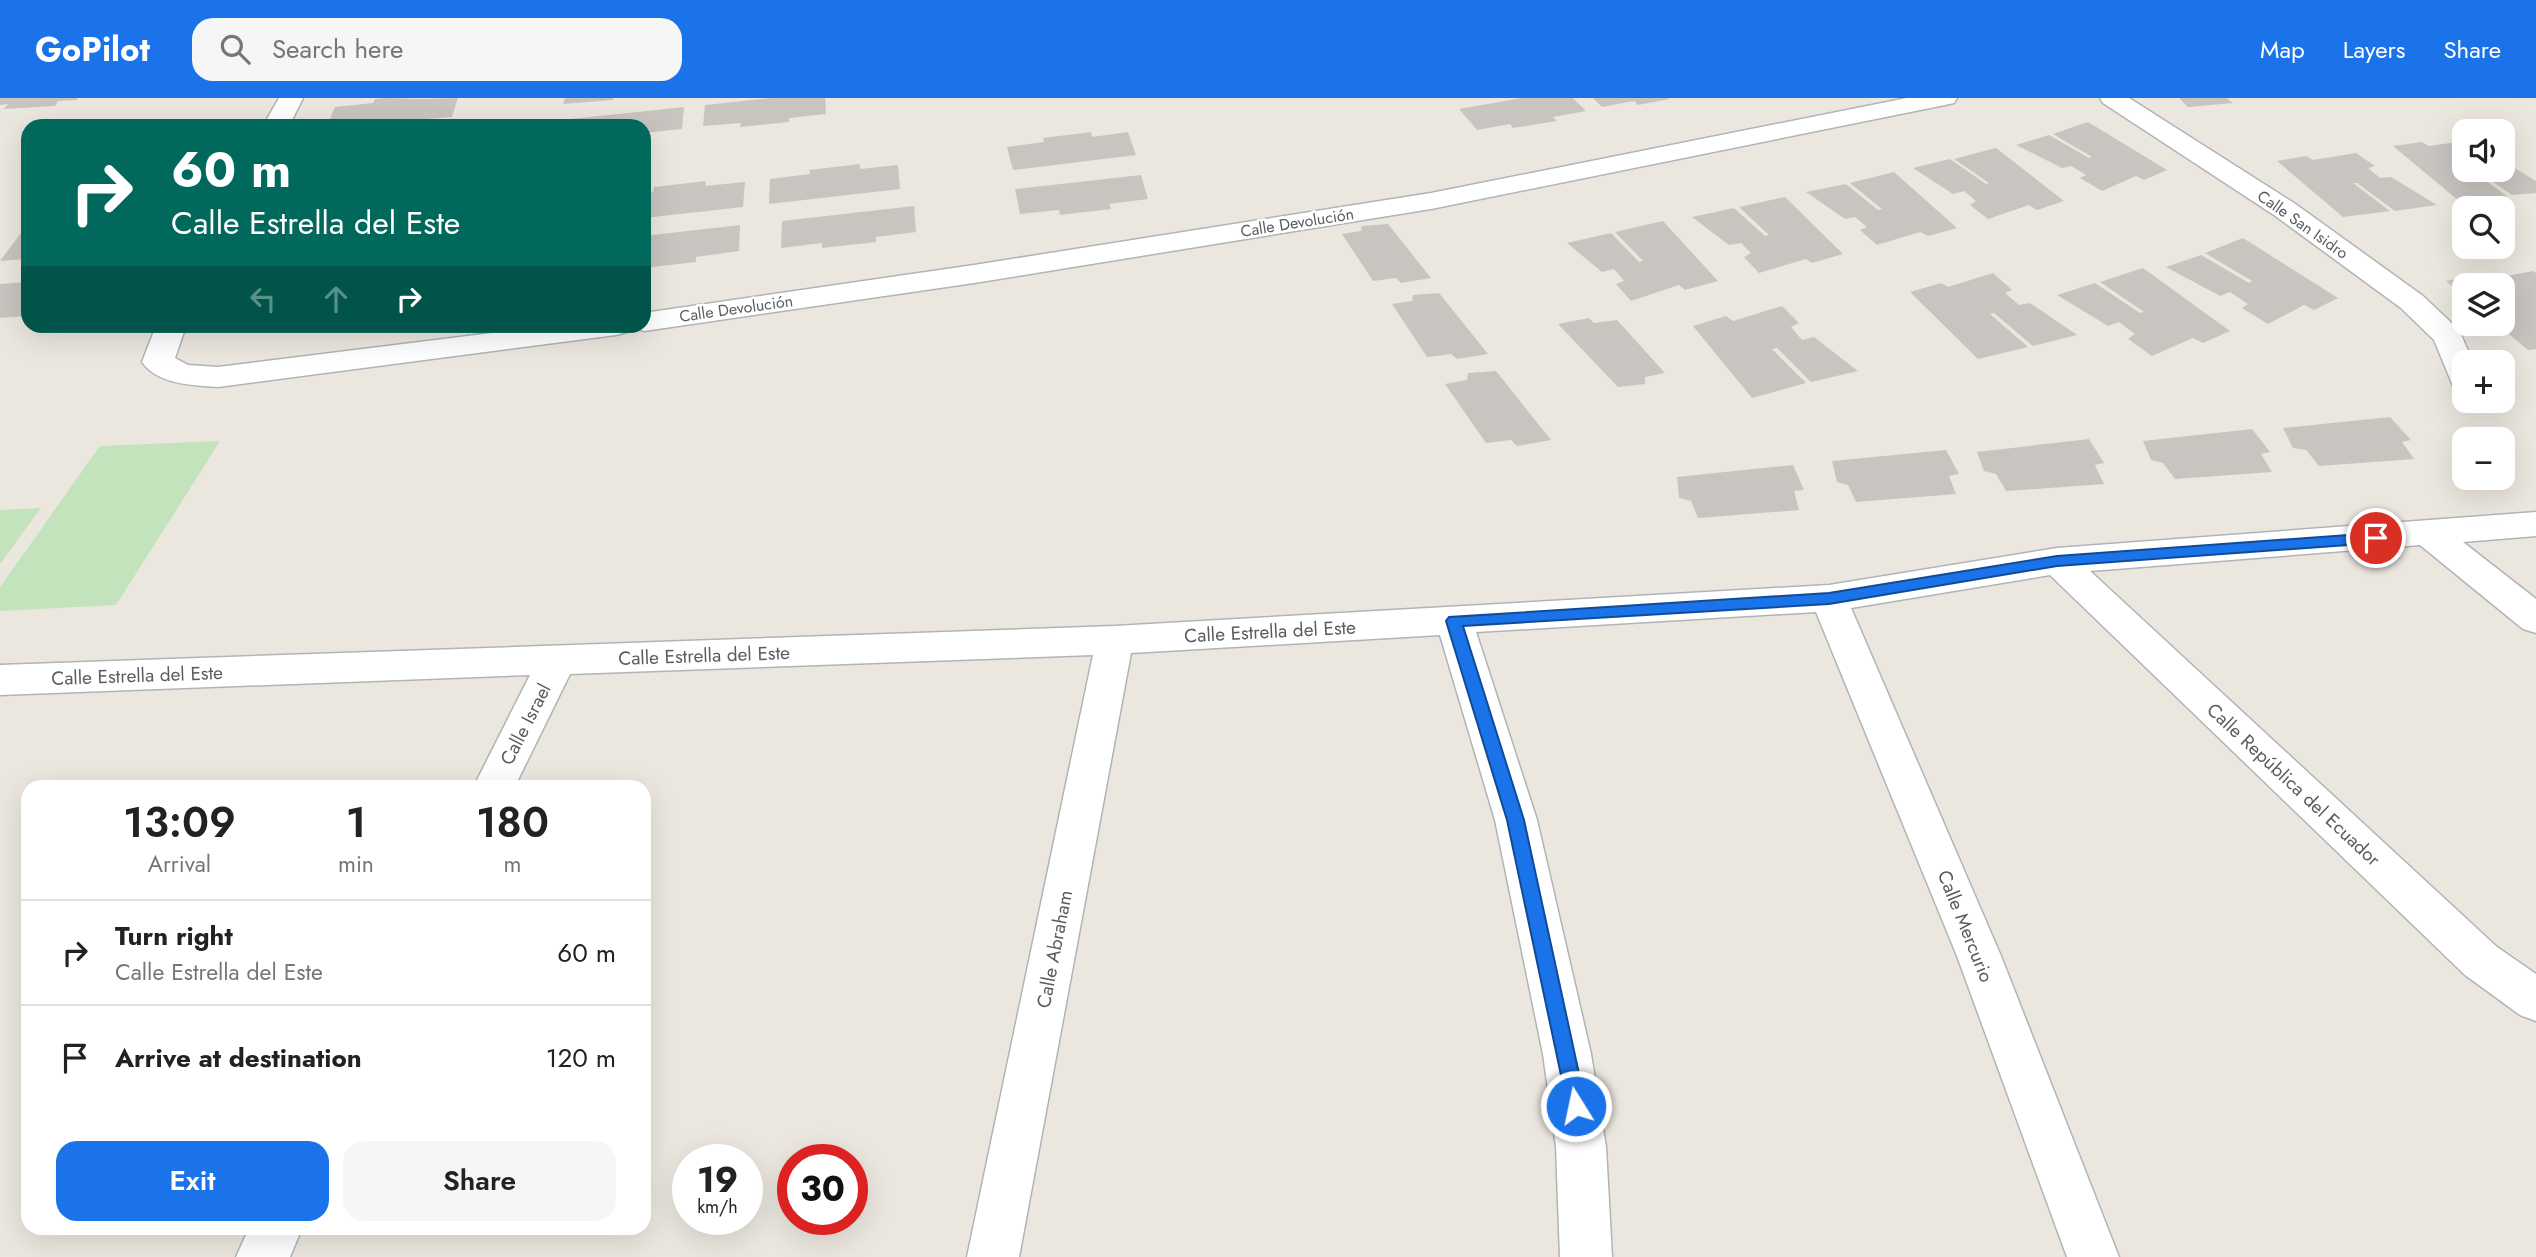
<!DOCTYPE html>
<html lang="en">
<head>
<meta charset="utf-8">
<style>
  :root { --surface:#fff; --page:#f6f6f6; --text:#222; --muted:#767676; --line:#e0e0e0; --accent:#1a73e8 }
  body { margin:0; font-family:Jost,sans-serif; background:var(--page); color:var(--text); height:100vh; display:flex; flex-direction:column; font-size:26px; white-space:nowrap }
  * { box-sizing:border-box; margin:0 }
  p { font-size:23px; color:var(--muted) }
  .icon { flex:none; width:38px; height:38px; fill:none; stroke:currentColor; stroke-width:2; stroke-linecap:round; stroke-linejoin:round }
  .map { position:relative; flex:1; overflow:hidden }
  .drawer { position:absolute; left:21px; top:682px; width:630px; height:455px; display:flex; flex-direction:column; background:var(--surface); border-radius:21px; box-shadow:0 7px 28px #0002 }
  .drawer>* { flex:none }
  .hud { position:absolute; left:21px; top:21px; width:630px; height:214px; border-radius:21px; box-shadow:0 7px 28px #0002; background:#00695c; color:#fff; overflow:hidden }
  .buttons { position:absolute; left:2452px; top:21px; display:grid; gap:14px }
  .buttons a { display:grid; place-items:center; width:63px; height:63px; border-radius:14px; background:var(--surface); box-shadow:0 7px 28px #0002; font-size:35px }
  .speed { position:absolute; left:672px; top:1046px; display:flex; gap:14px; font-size:35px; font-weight:700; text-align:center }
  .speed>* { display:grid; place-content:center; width:91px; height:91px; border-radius:50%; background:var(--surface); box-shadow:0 7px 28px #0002; line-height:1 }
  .speed small { font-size:18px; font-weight:400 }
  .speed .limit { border:10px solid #d22; background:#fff; color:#111 }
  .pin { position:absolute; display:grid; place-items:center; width:60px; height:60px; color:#fff; margin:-30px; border:4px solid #fff; border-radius:50%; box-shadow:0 2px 7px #0007 }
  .me { position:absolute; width:77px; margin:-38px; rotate:350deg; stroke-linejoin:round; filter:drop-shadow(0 0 5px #0008) }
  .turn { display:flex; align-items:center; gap:24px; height:147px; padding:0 35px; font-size:32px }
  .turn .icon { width:91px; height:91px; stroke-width:2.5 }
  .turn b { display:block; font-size:49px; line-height:60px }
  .lanes { display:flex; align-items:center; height:66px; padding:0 35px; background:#0003; justify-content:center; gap:35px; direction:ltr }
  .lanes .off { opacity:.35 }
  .eta { display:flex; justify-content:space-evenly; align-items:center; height:119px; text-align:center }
  .eta b { font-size:42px; font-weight:600; line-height:49px }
  .cta { display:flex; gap:14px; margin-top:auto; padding:14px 35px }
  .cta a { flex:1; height:80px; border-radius:21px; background:var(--accent); color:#fff; font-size:28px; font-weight:600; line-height:80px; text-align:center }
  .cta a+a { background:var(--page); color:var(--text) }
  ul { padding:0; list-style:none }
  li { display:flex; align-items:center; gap:21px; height:105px; padding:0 35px; border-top:2px solid var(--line) }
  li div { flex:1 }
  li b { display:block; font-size:26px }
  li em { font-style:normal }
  header { display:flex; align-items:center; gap:42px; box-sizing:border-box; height:98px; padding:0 35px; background:var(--accent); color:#fff }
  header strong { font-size:33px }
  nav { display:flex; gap:38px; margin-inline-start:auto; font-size:24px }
  .search { width:490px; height:63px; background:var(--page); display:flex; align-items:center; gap:18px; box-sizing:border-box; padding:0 24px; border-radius:21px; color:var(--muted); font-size:26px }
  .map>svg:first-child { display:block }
  .green { fill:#c2e3bb }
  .building { fill:#c8c4bf }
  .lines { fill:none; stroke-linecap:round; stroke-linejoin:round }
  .minor-casing { stroke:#b0b4b7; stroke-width:3 }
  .minor { fill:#fff; fill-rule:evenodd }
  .route { fill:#1a73e8; stroke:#114b97; stroke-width:2 }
  .labels { text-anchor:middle; stroke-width:5; stroke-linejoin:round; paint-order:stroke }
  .far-street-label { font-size:16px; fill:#585d60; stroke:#fff }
  .street-label { font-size:19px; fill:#585d60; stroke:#fff }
</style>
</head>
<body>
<header>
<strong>GoPilot</strong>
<div class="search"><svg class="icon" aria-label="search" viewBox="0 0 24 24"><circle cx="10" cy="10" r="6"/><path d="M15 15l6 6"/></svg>Search here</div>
<nav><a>Map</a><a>Layers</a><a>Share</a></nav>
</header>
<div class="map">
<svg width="2536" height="1159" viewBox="0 0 2536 1159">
  <rect width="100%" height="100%" fill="#ebe7df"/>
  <!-- green -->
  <path class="green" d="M220 343 116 507 0 513V489L100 348Z
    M41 410 0 466V412Z"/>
  <!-- building -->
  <path class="building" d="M0 0H77V2L58 3 55 8 4 11 8 6 0 7Z
    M387 0 422 1 458 0 452 19 327 28 335 9 373 5 375 1Z
    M565 0H613V2L563 6Z
    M772 0H825L826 16 789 20V24L740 29 741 25 703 28 705 7Z
    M1522 0H1573L1586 13 1553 19 1557 23 1513 30 1510 26 1477 32 1459 11Z
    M1593 0H1669V1L1638 7 1634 3 1602 9Z
    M2179 0H2227L2233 5 2188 9Z
    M684 9 682 31 644 35V28H559L561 22Z
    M2088 24 2167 72 2144 82 2136 78 2102 93 2080 80 2086 77 2071 68 2062 70 2016 47 2049 37 2089 60 2092 59 2053 36Z
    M1091 34 1092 39 1128 34 1136 57 1013 72 1007 49 1044 44 1043 40Z
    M2464 43V72H2471L2507 98 2459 103 2393 48 2422 44 2429 48Z
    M1996 50 2064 103 2037 112 2029 107 1988 121 1970 107 1976 103 1964 93 1953 96 1913 70 1950 61 1986 86 1989 85 1954 61Z
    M2356 55 2375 68 2368 70 2380 80 2391 79 2437 107 2395 113 2357 85H2353L2390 113 2343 119 2277 63 2306 58 2313 62Z
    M860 66V71L898 67 900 91 769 106 770 81 810 76 809 72Z
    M2502 66H2508L2536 83V95L2512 97 2476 72H2502Z
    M1894 74 1957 130 1928 138 1920 134 1877 147 1860 132 1867 129 1855 119 1845 121 1806 94 1846 86 1878 112 1882 111 1850 85Z
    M1141 77 1148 101 1109 106 1111 111 1060 117 1059 112 1020 116 1015 91Z
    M706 83 705 88 745 84 743 109 644 120V95L653 94 654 89Z
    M1785 99 1843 156 1812 165 1806 161 1759 175 1744 159 1751 155 1741 145 1729 147 1692 119 1734 110 1765 138 1769 137 1739 109Z
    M914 108 916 134 876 139V144L822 150V145L781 150 782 123Z
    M1663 123 1718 183 1685 192 1679 187 1631 203 1616 186 1624 183 1614 171 1602 174 1567 145 1611 135 1639 164 1643 163 1615 134Z
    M1388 126 1431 180 1401 185 1396 180 1373 183 1342 136 1361 133 1362 128Z
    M740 127 739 153 696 159V164L644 170V138Z
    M21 135H28V161L0 163Z
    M2243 140 2338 200 2314 212 2304 207 2268 226 2242 210 2248 206 2230 194 2220 198 2166 169 2201 157 2249 185 2252 183 2205 155Z
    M2143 170 2230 233 2203 245 2193 240 2152 258 2128 241 2135 236 2119 224 2108 228 2057 197 2095 185 2140 215 2144 214 2100 184Z
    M2533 173 2536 175V251L2528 252 2497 226H2502V187H2464V198L2446 183 2477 177 2486 182Z
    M1993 175 2012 192 2005 195 2019 207 2030 205 2077 237 2033 248 1994 215 1990 216 2028 249 1978 261 1910 194 1941 185 1948 189Z
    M28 184V218L0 220V186Z
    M1439 195 1488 256 1457 261 1451 256 1427 259 1392 206 1412 203 1413 197Z
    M1782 208 1799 225 1791 229 1802 242 1814 239 1858 273 1811 284 1777 250 1772 251 1806 285 1752 300 1693 228 1726 218 1733 223Z
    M1589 220 1594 225 1617 222 1665 275 1645 279V286L1618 289 1558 226Z
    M1496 273 1551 342 1517 348 1511 342 1486 345 1445 286 1467 282 1468 275Z
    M2390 319 2411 342 2402 344 2414 361 2319 368 2306 352 2293 350 2283 330Z
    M2252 331 2270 354 2261 356 2272 374 2175 381 2163 365 2151 362 2143 343Z
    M2089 341 2104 365 2095 367 2104 386 2006 393 1996 376 1984 373 1977 354Z
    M1946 352 1959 376 1949 378 1956 396 1856 404 1848 387 1837 384 1832 363Z
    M1793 367 1804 392 1794 393 1799 412 1698 420 1691 403 1679 400 1677 379Z"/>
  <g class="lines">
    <!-- minor casing -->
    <g class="minor-casing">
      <path id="minor" d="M279 0H303L289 28H263Z
        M1907 0H1957L1954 5 1945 7 1431 111 974 185 644 233 631 228H644V215L974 167 1431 95Z
        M2100 0H2129L2294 105 2423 198 2459 232 2473 264H2464V291L2453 288 2434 242 2401 210 2274 117 2103 5Z
        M156 228H186L175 260 188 267 218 269 548 228H631L627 234 616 237 218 289C193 287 158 287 142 264Z
        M2536 414V438L2463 444 2536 501V535L2523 531 2420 447 2090 473 2497 849 2536 876V923L2520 917 2465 877 2050 477 1851 510 2001 858 2119 1159H2067L1957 858 1816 514 1476 534 1537 722 1591 956 1606 1049 1612 1159H1560L1556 1049 1543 956 1495 722 1440 537 1131 555 1019 1159H967L1093 557 570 576 514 690H473L530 577 0 597V567L1115 528 1829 487 2057 450Z
        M249 1130H302L290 1159H236Z"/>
    </g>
    <!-- minor -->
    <use href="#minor" class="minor"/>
  </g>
  <!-- route -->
  <path class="route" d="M2376 435 2383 440 2376 445 2057 468 1829 506 1463 528 1524 722 1586 1008 1583 1015 1576 1018 1569 1015 1507 722 1446 523 1449 519 1829 495 2057 458Z"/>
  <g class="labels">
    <!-- far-street labels -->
    <g class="far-street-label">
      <text transform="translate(1297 124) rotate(-9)" y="6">Calle Devolución</text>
      <text transform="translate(2303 126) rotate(35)" y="6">Calle San Isidro</text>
      <text transform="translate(736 210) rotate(-8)" y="6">Calle Devolución</text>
    </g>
    <!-- street labels -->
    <g class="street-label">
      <text transform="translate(1270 533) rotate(-3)" y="7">Calle Estrella del Este</text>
      <text transform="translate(704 557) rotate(-2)" y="7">Calle Estrella del Este</text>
      <text transform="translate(137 577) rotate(-2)" y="7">Calle Estrella del Este</text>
      <text transform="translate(525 626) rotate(-63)" y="7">Calle Israel</text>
      <text transform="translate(2294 686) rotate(43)" y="7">Calle República del Ecuador</text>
      <text transform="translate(1966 828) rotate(68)" y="7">Calle Mercurio</text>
      <text transform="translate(1054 851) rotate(-79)" y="7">Calle Abraham</text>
    </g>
  </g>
</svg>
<div class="buttons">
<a><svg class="icon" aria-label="sound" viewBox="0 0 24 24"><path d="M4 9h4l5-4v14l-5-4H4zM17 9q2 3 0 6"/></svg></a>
<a><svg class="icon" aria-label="search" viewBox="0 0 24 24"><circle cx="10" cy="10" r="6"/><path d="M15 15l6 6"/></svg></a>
<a><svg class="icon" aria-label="layers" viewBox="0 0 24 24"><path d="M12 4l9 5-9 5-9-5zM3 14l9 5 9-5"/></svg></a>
<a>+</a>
<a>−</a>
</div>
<div class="speed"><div>19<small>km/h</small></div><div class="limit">30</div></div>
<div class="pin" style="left:2376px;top:440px;background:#d93025"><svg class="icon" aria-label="arrive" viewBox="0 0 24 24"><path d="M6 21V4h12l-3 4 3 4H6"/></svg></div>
<svg class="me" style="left:1576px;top:1008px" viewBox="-20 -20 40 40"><circle r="17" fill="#1a73e8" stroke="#fff" stroke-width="3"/><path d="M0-11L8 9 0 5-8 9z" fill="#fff"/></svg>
<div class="hud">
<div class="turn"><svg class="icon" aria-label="right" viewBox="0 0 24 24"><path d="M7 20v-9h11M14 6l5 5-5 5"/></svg><div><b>60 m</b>Calle Estrella del Este</div></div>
<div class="lanes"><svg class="icon off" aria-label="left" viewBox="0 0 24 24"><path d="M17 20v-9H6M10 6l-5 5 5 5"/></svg><svg class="icon off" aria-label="ahead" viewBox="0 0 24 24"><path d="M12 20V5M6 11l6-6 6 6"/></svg><svg class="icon" aria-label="right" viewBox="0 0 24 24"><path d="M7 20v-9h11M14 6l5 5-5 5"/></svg></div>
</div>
<section class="drawer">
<div class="eta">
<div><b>13:09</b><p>Arrival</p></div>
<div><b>1</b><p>min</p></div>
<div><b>180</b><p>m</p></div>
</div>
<ul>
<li><svg class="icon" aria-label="right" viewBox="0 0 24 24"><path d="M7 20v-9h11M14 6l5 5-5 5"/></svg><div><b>Turn right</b><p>Calle Estrella del Este</p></div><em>60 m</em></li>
<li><svg class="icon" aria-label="arrive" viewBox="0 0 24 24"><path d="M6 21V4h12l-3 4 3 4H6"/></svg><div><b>Arrive at destination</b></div><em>120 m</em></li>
</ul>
<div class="cta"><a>Exit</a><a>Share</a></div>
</section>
</div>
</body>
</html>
